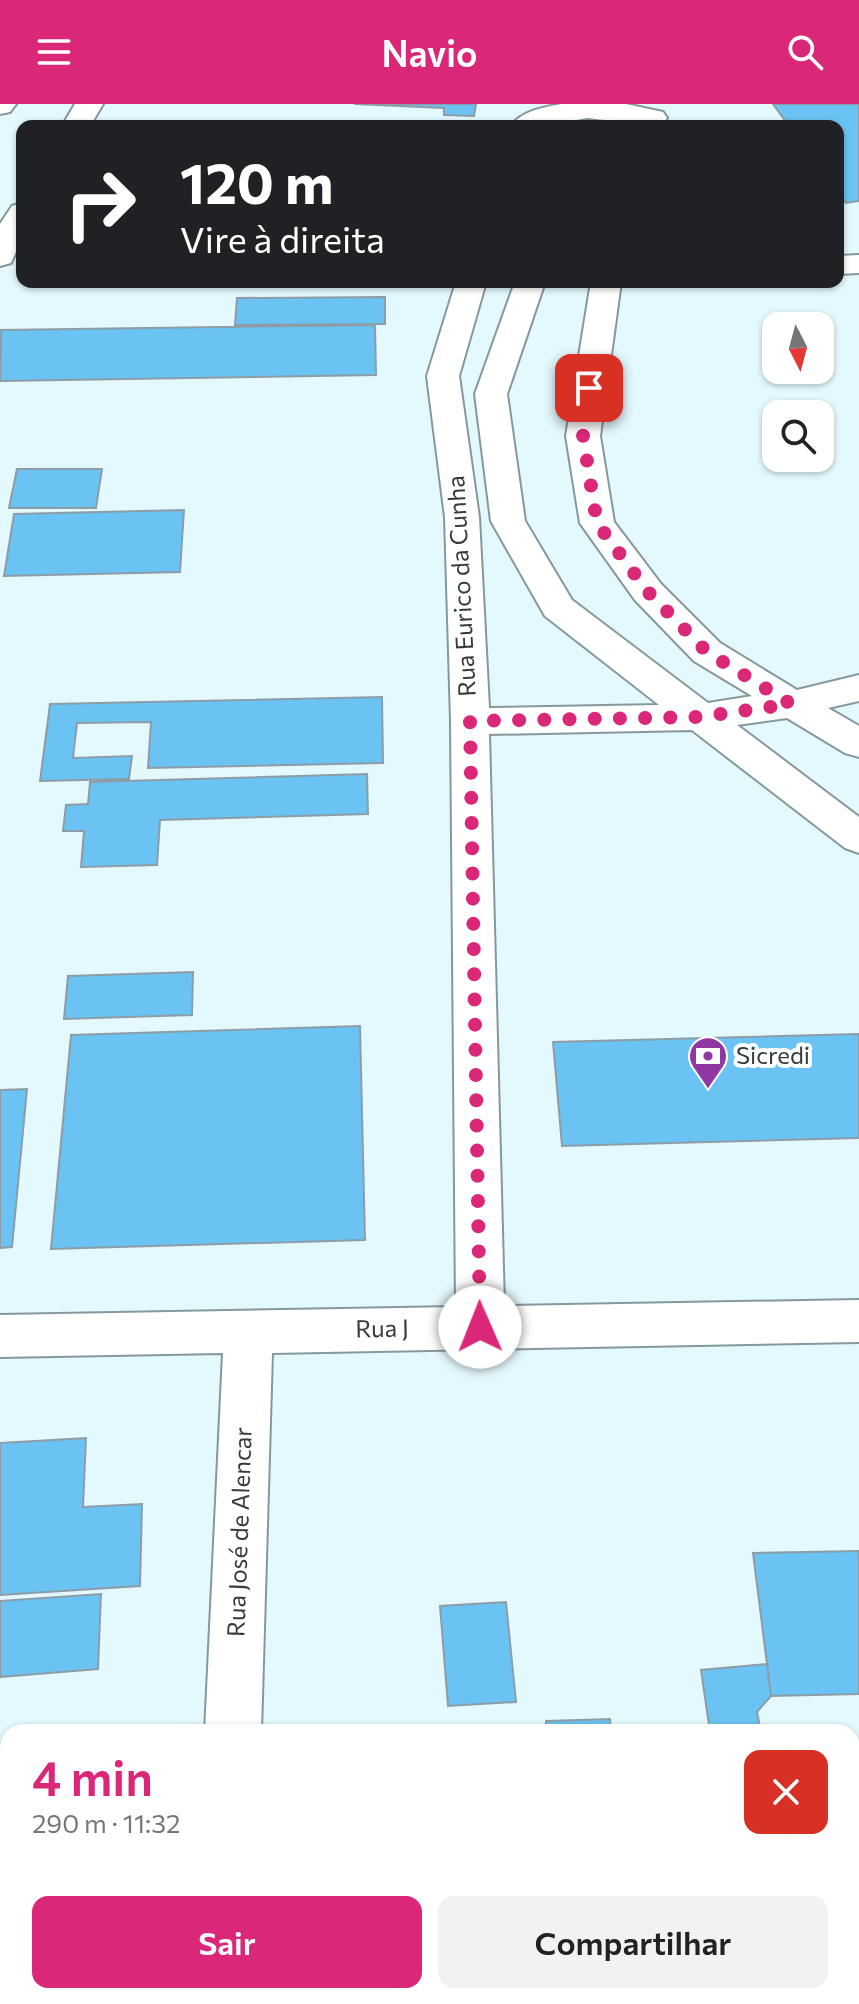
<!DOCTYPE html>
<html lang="pt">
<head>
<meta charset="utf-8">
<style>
  :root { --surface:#fff; --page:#f2f2f2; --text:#222; --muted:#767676; --accent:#db2777 }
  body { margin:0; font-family:Commissioner,sans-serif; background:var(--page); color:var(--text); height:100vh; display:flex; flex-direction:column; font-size:30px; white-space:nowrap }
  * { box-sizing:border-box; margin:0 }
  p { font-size:26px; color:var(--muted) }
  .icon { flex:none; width:44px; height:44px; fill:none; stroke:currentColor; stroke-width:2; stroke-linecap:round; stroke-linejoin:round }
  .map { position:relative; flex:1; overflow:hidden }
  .side { position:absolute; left:0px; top:1620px; width:860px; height:280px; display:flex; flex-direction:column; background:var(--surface); border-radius:24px 24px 0 0; box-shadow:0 2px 6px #0004 }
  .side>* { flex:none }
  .hud { position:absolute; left:16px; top:16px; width:828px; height:168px; border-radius:16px; box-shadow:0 2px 6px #0004; background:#202124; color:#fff; overflow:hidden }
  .needle { width:52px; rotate:174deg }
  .controls { position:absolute; left:762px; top:208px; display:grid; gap:16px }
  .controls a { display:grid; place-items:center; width:72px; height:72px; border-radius:16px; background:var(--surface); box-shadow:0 2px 6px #0004; font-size:40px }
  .pin { position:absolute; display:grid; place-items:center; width:68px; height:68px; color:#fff; margin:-34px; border-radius:16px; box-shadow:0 4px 12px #0006 }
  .me { position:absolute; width:88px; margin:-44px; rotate:359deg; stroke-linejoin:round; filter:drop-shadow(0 0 6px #0008) }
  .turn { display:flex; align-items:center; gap:28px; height:168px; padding:0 32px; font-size:36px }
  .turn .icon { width:104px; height:104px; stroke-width:2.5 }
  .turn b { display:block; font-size:56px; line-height:68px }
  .round { display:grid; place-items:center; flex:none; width:84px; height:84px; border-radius:16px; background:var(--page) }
  .overview { display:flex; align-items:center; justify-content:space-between; height:136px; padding:0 32px }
  h1 { font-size:48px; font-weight:600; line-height:60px; color:var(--accent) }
  .primary-button { display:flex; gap:16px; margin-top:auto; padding:16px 32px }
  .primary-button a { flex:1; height:92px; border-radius:16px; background:var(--accent); color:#fff; font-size:32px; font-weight:600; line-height:92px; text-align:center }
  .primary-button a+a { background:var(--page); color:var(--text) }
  header { display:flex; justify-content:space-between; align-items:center; height:104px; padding:0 32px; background:var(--accent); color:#fff; font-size:36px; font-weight:600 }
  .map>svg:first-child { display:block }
  .building { fill:#6ac3f2; stroke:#8d9da7; stroke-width:2 }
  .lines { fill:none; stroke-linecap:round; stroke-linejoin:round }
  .minor-casing { stroke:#85999d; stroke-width:4 }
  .minor { fill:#fff; fill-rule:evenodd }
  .route { stroke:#db2777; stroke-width:14; stroke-dasharray:0 25.2 }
  .labels { text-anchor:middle; stroke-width:8; stroke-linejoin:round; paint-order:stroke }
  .street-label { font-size:24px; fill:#343c3e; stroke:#fff }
  .poi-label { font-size:24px; fill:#343c3e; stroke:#fff; text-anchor:start }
</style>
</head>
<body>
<header><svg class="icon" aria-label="menu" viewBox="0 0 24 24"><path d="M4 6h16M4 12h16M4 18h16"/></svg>Navio<svg class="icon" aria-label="search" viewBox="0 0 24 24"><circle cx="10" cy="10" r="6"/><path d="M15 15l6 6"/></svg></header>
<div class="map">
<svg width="859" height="1900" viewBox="0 0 859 1900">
  <rect width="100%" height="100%" fill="#e4f9fe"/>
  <!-- building -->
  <path class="building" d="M354 0H476L474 12 444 11V4Z
    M773 0H859V97L846 99 838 88V22H789Z
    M237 178H379L237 181Z
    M385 193V220L235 221 237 194Z
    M375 221 376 271 0 277 1 226Z
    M17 365H102L96 404H9Z
    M184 406 180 468 4 472 14 410Z
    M382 593 383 659 148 664 151 618 77 619 73 654 132 652 129 675 40 677 50 600Z
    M367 670 368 710 160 716 157 761 81 763 84 727H63L66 701 88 700 90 678Z
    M193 868 192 911 64 915 68 872Z
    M360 922 365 1136 51 1145 71 931Z
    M859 930V1034L562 1042 553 938Z
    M27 985 12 1143 0 1144V986Z
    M86 1334 83 1403 142 1400 140 1482 0 1491V1339Z
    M859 1447V1590L771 1592 753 1449Z
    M101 1490 98 1565 0 1573V1497Z
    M506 1498 516 1598 448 1602 440 1502Z
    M767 1560 771 1592 757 1608 761 1628H710L701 1566Z
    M610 1615 611 1628H546V1617Z
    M0 1647 8 1648V1724H0Z
    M565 1892H652L566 1899Z"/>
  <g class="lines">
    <!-- minor casing -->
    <g class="minor-casing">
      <path id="minor" d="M0 0H16L10 8 0 10Z
        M75 0H103L90 22H62Z
        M562 0H626L663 8 667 14 663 20 655 22 587 14 547 22H511C521 7 545 3 562 0Z
        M22 99V134L11 159 0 162V120L12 102Z
        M859 151V169L838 170V152Z
        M456 178H486L459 272 479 413 489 604 659 601 545 512 491 417 475 290 515 178H545L507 290 525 417 572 496 708 599 752 592 694 557 635 496 580 419 566 332 591 178H621L600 332 614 418 661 480 720 539 797 586 859 571V597L828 604 859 622V653L845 649 787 614 737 621 859 713V749L845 744 692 626 489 630 504 1202 859 1196V1238L272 1249 261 1628H205L223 1249 0 1253V1211L456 1203 451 617 445 413 427 272Z
        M193 1892H253V1900H193Z"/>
    </g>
    <!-- minor -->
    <use href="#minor" class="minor"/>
  </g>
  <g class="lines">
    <!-- route -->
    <path class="route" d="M480 1223 470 617 699 613 791 600 707 548 648 488 597 419 583 332 589 284"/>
  </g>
  <!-- icons -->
  <defs>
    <g id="bank-pin" transform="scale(2)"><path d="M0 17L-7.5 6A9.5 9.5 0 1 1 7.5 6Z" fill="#9137a3" stroke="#fff"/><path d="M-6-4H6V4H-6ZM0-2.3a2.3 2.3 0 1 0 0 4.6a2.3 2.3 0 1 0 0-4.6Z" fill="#fff"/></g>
  </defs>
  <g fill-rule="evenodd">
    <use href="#bank-pin" x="708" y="952"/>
  </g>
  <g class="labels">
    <!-- street labels -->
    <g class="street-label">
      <text transform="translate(462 482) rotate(-93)" y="8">Rua Eurico da Cunha</text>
      <text transform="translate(382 1225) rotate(-1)" y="8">Rua J</text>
      <text transform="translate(240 1428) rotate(-88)" y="8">Rua José de Alencar</text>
    </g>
    <!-- poi labels -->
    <g class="poi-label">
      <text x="736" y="960">Sicredi</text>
    </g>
  </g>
</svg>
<div class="controls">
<a><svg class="needle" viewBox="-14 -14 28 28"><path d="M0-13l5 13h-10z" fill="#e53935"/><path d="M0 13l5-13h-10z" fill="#767676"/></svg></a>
<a><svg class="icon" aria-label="search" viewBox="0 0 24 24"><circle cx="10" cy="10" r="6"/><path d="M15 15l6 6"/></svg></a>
</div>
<div class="pin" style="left:589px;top:284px;background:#d93025"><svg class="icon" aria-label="arrive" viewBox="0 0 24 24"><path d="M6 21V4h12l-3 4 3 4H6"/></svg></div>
<svg class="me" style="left:480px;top:1223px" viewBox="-20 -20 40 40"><circle r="19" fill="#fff"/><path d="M0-13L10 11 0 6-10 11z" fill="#db2777"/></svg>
<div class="hud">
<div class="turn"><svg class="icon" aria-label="right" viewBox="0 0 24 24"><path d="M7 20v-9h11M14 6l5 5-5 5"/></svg><div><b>120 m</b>Vire à direita</div></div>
</div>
<section class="side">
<div class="overview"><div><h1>4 min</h1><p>290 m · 11:32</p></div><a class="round" style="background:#d93025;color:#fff"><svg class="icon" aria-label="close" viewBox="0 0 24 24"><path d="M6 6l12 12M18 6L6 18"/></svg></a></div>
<div class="primary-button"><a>Sair</a><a>Compartilhar</a></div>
</section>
</div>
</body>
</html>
